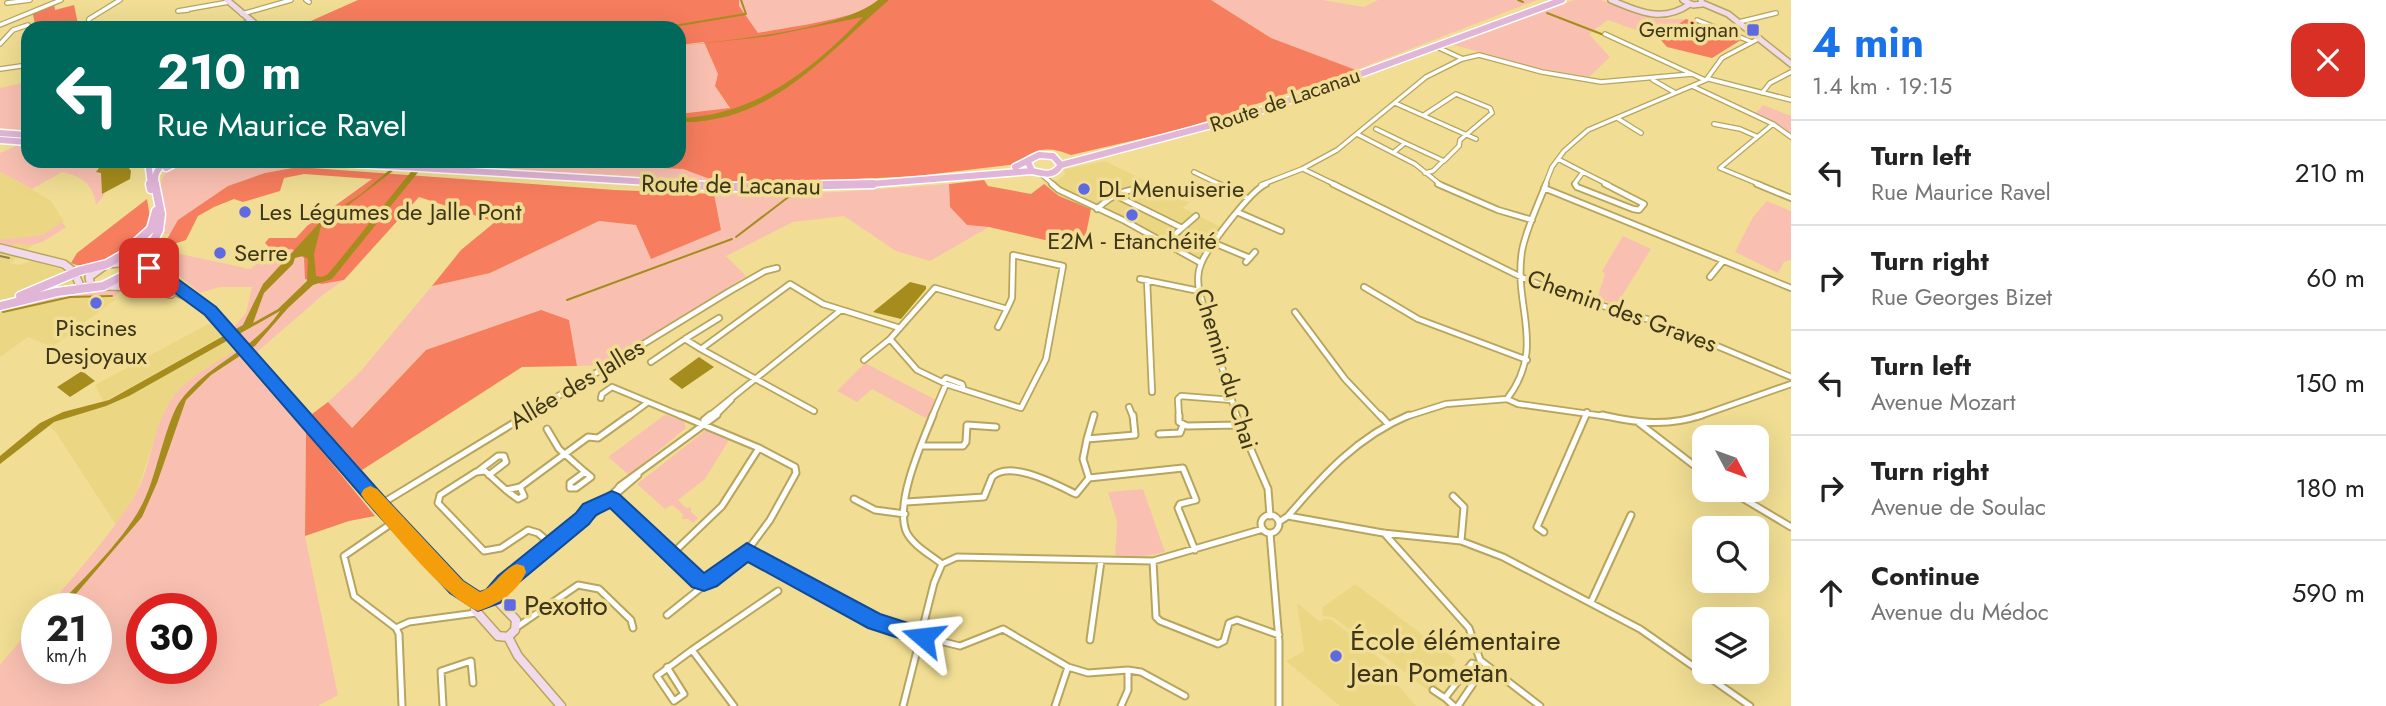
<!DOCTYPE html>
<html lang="en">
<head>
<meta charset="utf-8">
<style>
  :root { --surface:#fff; --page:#f6f6f6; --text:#222; --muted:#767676; --line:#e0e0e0; --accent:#1a73e8 }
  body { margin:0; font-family:Jost,sans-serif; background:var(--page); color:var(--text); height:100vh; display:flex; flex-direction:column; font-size:26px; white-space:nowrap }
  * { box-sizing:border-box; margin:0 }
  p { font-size:23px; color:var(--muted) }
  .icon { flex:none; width:38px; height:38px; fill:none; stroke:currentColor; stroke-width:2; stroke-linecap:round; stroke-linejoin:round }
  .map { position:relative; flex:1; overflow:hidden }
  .side { display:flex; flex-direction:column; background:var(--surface); width:595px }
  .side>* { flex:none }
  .hud { position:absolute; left:21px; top:21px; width:665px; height:147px; border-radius:21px; box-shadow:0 7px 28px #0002; background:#00695c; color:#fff; overflow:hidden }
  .needle { width:46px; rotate:131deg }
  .fabs { position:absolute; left:1692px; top:425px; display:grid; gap:14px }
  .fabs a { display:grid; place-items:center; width:77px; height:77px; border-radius:14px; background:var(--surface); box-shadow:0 7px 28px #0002; font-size:35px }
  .speed { position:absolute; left:21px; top:593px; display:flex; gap:14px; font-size:35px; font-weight:700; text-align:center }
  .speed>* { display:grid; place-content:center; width:91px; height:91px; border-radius:50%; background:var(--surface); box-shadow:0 7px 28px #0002; line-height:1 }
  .speed small { font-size:18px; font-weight:400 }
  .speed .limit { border:10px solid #d22; background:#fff; color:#111 }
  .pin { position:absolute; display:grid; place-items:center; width:60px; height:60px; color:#fff; margin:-30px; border-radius:14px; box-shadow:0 4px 10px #0006 }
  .me { position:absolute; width:77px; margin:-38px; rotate:287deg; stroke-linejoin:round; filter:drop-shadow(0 0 5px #0008) }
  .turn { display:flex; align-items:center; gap:24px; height:147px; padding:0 21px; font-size:32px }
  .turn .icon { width:91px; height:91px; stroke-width:2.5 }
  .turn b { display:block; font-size:49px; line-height:60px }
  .round { display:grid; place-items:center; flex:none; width:74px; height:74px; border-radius:21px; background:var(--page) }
  .summary { display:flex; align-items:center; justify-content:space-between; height:119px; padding:0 21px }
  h1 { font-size:42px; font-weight:700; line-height:52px; color:var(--accent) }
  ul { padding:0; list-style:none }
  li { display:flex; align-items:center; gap:21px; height:105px; padding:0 21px; border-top:2px solid var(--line) }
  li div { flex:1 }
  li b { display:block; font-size:26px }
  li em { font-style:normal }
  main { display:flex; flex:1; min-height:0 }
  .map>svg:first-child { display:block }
  .built { fill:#ebd684 }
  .green { fill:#f9c0b1; fill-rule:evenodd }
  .forest { fill:#f67d5e }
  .water { fill:#a58c1d; fill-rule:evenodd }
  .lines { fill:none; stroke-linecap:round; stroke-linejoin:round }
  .stream { stroke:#a58c1d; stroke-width:2 }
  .street-far2-casing { stroke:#b8a55d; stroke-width:6 }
  .street-far1-casing { stroke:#b8a55d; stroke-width:8 }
  .street-casing { stroke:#b8a55d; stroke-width:9 }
  .secondary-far2-casing { stroke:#b8a55d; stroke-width:8 }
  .secondary-far1-casing { stroke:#b8a55d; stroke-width:10 }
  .secondary-casing { stroke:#b8a55d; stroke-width:11 }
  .primary-far1-casing { stroke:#fff; stroke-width:9 }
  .primary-casing { stroke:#fff; stroke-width:11 }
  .street-far2 { stroke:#fff; stroke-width:3.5 }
  .street-far1 { stroke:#fff; stroke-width:4.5 }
  .street { stroke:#fff; stroke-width:5 }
  .secondary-far2 { stroke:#f0daeb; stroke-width:5 }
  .secondary-far1 { stroke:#f0daeb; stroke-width:7 }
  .secondary { stroke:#f0daeb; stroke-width:8 }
  .primary-far1 { stroke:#e1b5d7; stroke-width:6 }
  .primary { stroke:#e1b5d7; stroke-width:8 }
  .tram { stroke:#8e814f; stroke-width:2 }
  .route { fill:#1a73e8; stroke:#114b97; stroke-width:2 }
  .slow { fill:#f59e0b }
  .poi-dot { fill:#5f6ae2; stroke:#f1de94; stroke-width:2.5 }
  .labels { text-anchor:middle; stroke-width:7; stroke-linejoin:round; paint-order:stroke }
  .far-poi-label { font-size:21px; fill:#3e3618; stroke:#f1de94; text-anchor:end }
  .far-street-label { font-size:21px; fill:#3e3618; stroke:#f1de94 }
  .street-label { font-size:24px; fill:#3e3618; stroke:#f1de94 }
  .poi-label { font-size:24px; fill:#3e3618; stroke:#f1de94; text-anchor:start }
  .near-poi-label { font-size:28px; fill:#3e3618; stroke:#f1de94; text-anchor:start }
</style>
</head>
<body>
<main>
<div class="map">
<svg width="1791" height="706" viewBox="0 0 1791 706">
  <rect width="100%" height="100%" fill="#f1de94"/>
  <!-- built -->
  <path class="built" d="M1105 161 1189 202 1183 208 1221 227 1197 261 1122 222 1059 196 1044 184 1058 180 1065 174 1064 169Z
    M0 172 50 200 64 221 10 263 19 265 32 261 64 270 73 276 76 284 75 297 117 298 52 347 28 337 0 357Z
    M210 323 221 335 220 337 104 402 95 385Z
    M224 340 234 351 185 385 164 411 137 491 116 525 55 431 47 425 118 400Z
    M1355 584 1456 660 1432 693 1333 617 1323 616 1322 608Z
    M1297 603 1320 622 1324 619 1332 620 1394 670 1398 685 1416 706H1340L1286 661 1304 651Z"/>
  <!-- green -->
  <path class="green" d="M739 0H882C856 20 791 26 757 33L739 6Z
    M1211 0H1322L1364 7 1378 0H1537L1356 70 1271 38Z
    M1574 0H1602L1651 19H1686L1659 38 1608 20 1589 34 1610 57 1589 77 1534 67 1454 45Z
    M704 42 718 74 715 86 730 109 679 114V45Z
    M28 82V131L0 128V88Z
    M1763 105 1791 116V136L1754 115Z
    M16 146 28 147V161H104L97 169 101 173 102 194H105L96 205C93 184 83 177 62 172L32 189 0 172V153Z
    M183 161 298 167 265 173 178 220 171 234H164C167 202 145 177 183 161Z
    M431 161H515L683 169 715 181 427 166Z
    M949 184 950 207 967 225 989 227 930 261 896 251 844 216 793 222 726 256 746 276 605 365 577 366 569 321 426 350 351 428 328 402 360 372 432 286 490 273 599 221 636 225 651 258 721 230 714 194 838 192Z
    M1767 201 1791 211V260L1784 262 1778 273 1735 252 1753 217Z
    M62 222 66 227C48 239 37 249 16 243L11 247 0 244V240L43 235Z
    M1623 236 1651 249 1617 304 1597 299 1605 274 1602 271Z
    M292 249 304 258 322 284 344 280 324 294 256 353 233 328 246 313 252 287H220L200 293 157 258 166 251 250 269 273 251Z
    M124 289 114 297H74L0 312 2 309C42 298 81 290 124 289Z
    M234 351 306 432 305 536 338 695 318 706H0V665L37 621V668H96V609H46C77 572 110 536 135 495 152 466 152 428 171 400 185 378 214 365 234 351ZM142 609H201V668H142Z
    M865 363 936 400 927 419 872 389 857 402 837 391Z
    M666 414 684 422 686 428 629 475 608 457Z
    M706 430 729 440 705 479 678 500 686 508 691 507V512L698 518 693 523 688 519H682L683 514 672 505 665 509 637 484Z
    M1143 489 1165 552 1137 558H1115L1117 521 1108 492Z"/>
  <!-- forest -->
  <path class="forest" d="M358 0H739V6L758 33C791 26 856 20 882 0H1211L1271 38 1356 70 1183 129 1071 155C1050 146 1034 147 1017 164L917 176 796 182 715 181 683 169 515 161H679V114L730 108 715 86 718 74 704 42 679 45V28H295Z
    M54 3 55 10 74 5 78 24 60 28H36L32 11Z
    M1686 19 1741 40 1712 58 1667 47 1659 38Z
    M298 167 615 190 714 194 721 230 651 259 636 225 599 221 490 273 432 286 461 250 495 222 419 197 344 280 322 284 305 279 304 258 292 249 273 251 265 243 269 238H296L307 226 372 179 304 174 284 178 280 191 243 202 234 199 214 207 198 216 186 240 162 248 178 220 228 186 265 173Z
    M984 180 988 186 1031 194 1044 184 1059 196 1091 209 1083 249 989 227 967 225 950 207 949 184Z
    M147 199C148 208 152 218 147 226 138 246 92 274 71 263L77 253Z
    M541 310 569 320 577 366 522 367 362 470 312 414 328 402 352 428 426 350Z
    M306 432 375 516 349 521 305 536Z"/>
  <!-- water -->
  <path class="water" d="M878 0H889C826 54 770 125 679 122V118C755 116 813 69 863 17L770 36 679 46C728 40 842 30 878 0Z
    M104 161H124L131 171 130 179 102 194 101 173 96 172Z
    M400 161H406L321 226 314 254 316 276 322 277 328 274C359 237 389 198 420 161H427L332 279 313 285 288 308 255 346 211 375 186 400 157 483 142 517 63 609H55C84 577 130 535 146 496 157 472 167 418 181 400 209 363 254 350 280 311L129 396 106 406 54 422 0 464V456L40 423 63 412 109 400 243 325 263 284 322 220 361 194ZM303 256 308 259 307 281 278 309 253 323 264 293 293 264 295 258Z
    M910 282 926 286V289L901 319 873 312Z
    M699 357 714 367 682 389 669 379Z
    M82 371 95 381 70 397 57 387Z"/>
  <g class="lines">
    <!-- stream -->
    <path class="stream" d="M1518 0 1523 2
      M1547 13 1604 35
      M674 26 746 14 741 0
      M657 28 671 27
      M736 237 791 195
      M567 300 732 239
      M3 312 70 297 112 296"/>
    <!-- street-far2 casing -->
    <g class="street-far2-casing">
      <path id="street-far2" d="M306 0 309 2
        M7 3 30 0
        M188 10 178 11 229 2
        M242 14 291 0
        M1697 20 1752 42
        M1739 22 1776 13
        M0 25 61 0
        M88 28 89 19 120 0
        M233 28 250 21
        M1605 34 1705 80
        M0 44 13 30 28 25
        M1437 47 1461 58
        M0 69 28 65
        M1709 79 1791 100
        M1653 80 1674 92
        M1692 86 1773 124 1791 137
        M1762 93 1770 83 1791 72
        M1395 103 1476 139
        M1617 118 1641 133
        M1714 124 1740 129 1756 136
        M1376 129 1405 143 1394 152
        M1357 134 1415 164 1441 185
        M1405 143 1444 161 1459 146 1460 140 1492 113 1490 108 1456 94 1424 115
        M1558 159 1583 172
        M1303 169 1336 185
        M1194 172 1221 185
        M1583 172 1609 185
        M1425 173 1433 171 1443 161
        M1041 174 1054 185
        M1261 185 1302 169 1337 150 1426 77 1462 59 1479 55 1542 72 1601 82 1692 74
        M1545 185 1552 167 1564 151 1588 130 1706 80 1722 58 1760 38
        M1576 185 1575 183 1583 172
        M1761 185 1720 168 1773 124"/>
    </g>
    <!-- street-far1 casing -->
    <g class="street-far1-casing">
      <path id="street-far1" d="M1052 184 1059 190 1125 221 1201 263
        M1218 184 1247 198
        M1333 184 1521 277 1563 294 1667 325 1791 377
        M1438 184 1498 210 1532 220
        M1575 184 1577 187 1633 209 1639 210 1644 204 1605 184
        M1757 184 1791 198
        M1544 188 1791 288
        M1113 194 1182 228
        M1097 209C1112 195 1126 187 1147 190
        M1237 212 1281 231
        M1165 243 1196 216
        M1214 243 1250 258
        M1013 255 1063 266 1046 359 1021 408 946 384 917 370 890 339 935 288 1007 309 1012 298Z
        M1246 262 1255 252
        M1710 277 1723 261
        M1140 279 1199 291
        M1147 280 1152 392
        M1364 287 1418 319 1527 360
        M1295 312 1345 379 1381 417
        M998 327 1007 309
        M685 339 719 318
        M864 360 890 339
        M651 362 685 339 701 349
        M944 380 946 378 962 384 963 387
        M601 398 602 394 612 387 684 417
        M1507 399 1518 404 1610 417
        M1129 407 1133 417
        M814 411 701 349 790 284 823 304 900 328
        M524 417 730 291 765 271 777 268
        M628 417 647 403
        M708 417 841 310
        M714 417 731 400
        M932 417 946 384
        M1179 417 1178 399 1181 396 1232 400
        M1237 417 1199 291C1198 282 1197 273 1201 264 1207 248 1251 190 1266 184
        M1405 417 1446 404 1507 399C1547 346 1513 308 1522 251 1526 229 1538 205 1546 184
        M1585 417 1587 412
        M1697 417 1791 384"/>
    </g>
    <!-- street casing -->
    <g class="street-casing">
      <path id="street" d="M933 415C922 443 895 501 906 531 912 545 931 555 942 564
        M1179 415V422L1187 426 1239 425
        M1236 415 1268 489 1270 516
        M1380 415 1388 424
        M1602 415C1637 423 1667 427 1702 415
        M704 420 710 415
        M1639 423 1704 473
        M547 429 559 449 585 472
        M1159 434 1180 433 1183 425
        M1087 439 1094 415
        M922 446H963L966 442 967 425 996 427
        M477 472 498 456H504L506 462 489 475
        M585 472 591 477 576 488H570V483Z
        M1089 478 1183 468 1196 500 1180 504 1178 508 1195 550
        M1089 478 1083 459 1087 439 1135 435 1133 415
        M506 490 518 499 524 496 520 487
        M1729 490 1791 527
        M617 493 638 475
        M1453 496 1464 507 1461 541
        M612 499 704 583
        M854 499 875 510 905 514
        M906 502 984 497 992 477C1010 459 1057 485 1076 494L1089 478
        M381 504 527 415
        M1261 524a9 9 0 1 1 18 0a9 9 0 1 1-18 0Z
        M1288 516 1383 533 1461 541 1503 557 1640 629 1750 706
        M583 519 591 516 605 503
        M395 521 344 556 354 596 396 628 399 634 402 706
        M1279 522 1288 516C1324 474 1357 437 1409 415
        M1544 532 1537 527 1586 415
        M1270 533 1279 641V706
        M1384 533 1469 628 1480 660 1540 706
        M552 545 538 533 528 530 501 548 484 551 438 503 440 495 476 472 485 471 506 490 520 487 588 437 598 438 630 415
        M747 551 875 622 923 637 960 646 1003 629 1068 667 1088 673 1128 670 1141 672 1185 696
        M672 554 722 506 759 448
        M1153 561 1156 617 1160 621 1218 644 1224 641 1229 623 1237 620 1279 635
        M493 596 505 582 583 519C592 504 610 501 620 486L717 415
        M1591 602 1631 515
        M667 615 747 551 770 520 796 473 795 467 759 448 680 415
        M517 627 578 585 599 589 631 620 633 628
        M396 628 409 622 476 613
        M1090 640 1101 561
        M667 667 684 694 674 701 657 676 692 650
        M1433 690 1445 698
        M443 706 441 671 471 661 473 683
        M734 706 692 650 778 591
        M903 706 934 583 942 564 957 557 1153 561 1263 529
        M1055 706 1068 667
        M1121 706 1128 690V670
        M1454 706 1445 698 1472 663 1478 666 1479 675 1458 706"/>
    </g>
    <!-- secondary-far2 casing -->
    <g class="secondary-far2-casing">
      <path id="secondary-far2" d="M227 0 260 28
        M1611 0C1639 12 1663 23 1690 4
        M1683 0 1693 5 1702 4 1701 0
        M1702 3 1728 14 1791 64"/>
    </g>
    <!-- secondary-far1 casing -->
    <g class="secondary-far1-casing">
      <path id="secondary-far1" d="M0 248 64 264 74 272 81 288
        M152 249 149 268 183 291
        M104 286 140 287 171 294
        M91 287 89 277 107 264 134 262 153 282 203 303 303 417"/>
    </g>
    <!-- secondary casing -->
    <g class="secondary-casing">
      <path id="secondary" d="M301 415 457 587 478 602
        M493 596 516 620 515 630 508 637 498 636 475 610 481 600Z
        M508 637 518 656 561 706"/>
    </g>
    <!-- primary-far1 casing -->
    <g class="primary-far1-casing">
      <path id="primary-far1" d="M0 133 28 135
        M0 140 28 142
        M148 161 151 185
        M303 161 699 185
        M1061 165 1249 115 1562 0
        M1015 167 1039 155 1053 156 1061 165C1053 177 1045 174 1032 171L1028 162
        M166 168 179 161
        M156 185C153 174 158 167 168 161
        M804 185 870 184 1032 171"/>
    </g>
    <!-- primary casing -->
    <g class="primary-casing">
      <path id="primary" d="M150 184 151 189
        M655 184 737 187 873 184
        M20 296 79 271 107 264 121 256 151 229 156 211
        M0 306 57 292 103 286 131 272 145 258 159 230 161 214 155 184"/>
    </g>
    <!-- street-far2 -->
    <use href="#street-far2" class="street-far2"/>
    <!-- street-far1 -->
    <use href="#street-far1" class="street-far1"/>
    <!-- street -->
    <use href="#street" class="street"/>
    <!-- secondary-far2 -->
    <use href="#secondary-far2" class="secondary-far2"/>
    <!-- secondary-far1 -->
    <use href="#secondary-far1" class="secondary-far1"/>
    <!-- secondary -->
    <use href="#secondary" class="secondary"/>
    <!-- primary-far1 -->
    <use href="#primary-far1" class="primary-far1"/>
    <!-- primary -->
    <use href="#primary" class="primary"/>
    <!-- tram -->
    <path class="tram" d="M0 256 9 258"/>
  </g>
  <!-- route -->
  <path class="route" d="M149 263 171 274 216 307 387 500 463 581 480 592 486 590 498 576 576 513 583 504 612 491 619 494 704 573 747 543 880 614 930 630 933 637 930 643 923 646 868 628 748 562 717 586 704 591 692 587 610 508 596 515 589 524 512 588 500 603 478 611 450 593 374 510 205 315 141 268Z"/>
  <!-- slow -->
  <path class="slow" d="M370 486 377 489 463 581 480 592C495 587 502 569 517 564L524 566 526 572C517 593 498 604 478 611 444 598 390 528 364 499L361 494 364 489Z"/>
  <!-- markers -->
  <g class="poi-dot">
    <rect x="1746" y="23" width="14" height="14" rx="3.5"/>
    <circle cx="1084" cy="189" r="7"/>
    <circle cx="245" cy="212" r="7"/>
    <circle cx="1132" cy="215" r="7"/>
    <circle cx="220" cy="253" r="7"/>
    <circle cx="96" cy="303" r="7"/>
    <rect x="503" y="598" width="14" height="14" rx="3.5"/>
    <circle cx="1336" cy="656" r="7"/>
  </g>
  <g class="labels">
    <!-- far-poi labels -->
    <g class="far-poi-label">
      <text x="1739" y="37">Germignan</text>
    </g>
    <!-- far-street labels -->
    <g class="far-street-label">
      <text transform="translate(1285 100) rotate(-19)" y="7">Route de Lacanau</text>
    </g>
    <!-- street labels -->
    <g class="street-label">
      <text transform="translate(731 185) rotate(1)" y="8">Route de Lacanau</text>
      <text transform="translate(1622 311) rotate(20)" y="8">Chemin des Graves</text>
      <text transform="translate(1226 369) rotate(73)" y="8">Chemin du Chai</text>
      <text transform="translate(577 384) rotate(-31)" y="8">Allée des Jalles</text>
    </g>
    <!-- poi labels -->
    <g class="poi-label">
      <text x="1098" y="197">DL Menuiserie</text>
      <text x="259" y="220">Les Légumes de Jalle Pont</text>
      <text x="1132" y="249" text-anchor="middle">E2M - Etanchéité</text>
      <text x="234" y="261">Serre</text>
      <text x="96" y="336" text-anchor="middle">Piscines<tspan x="96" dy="28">Desjoyaux</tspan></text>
    </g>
    <!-- near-poi labels -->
    <g class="near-poi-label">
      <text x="524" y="615">Pexotto</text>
      <text x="1350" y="650">École élémentaire<tspan x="1350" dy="32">Jean Pometan</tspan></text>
    </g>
  </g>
</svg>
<div class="fabs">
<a><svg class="needle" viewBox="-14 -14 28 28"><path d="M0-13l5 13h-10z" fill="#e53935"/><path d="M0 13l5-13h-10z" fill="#767676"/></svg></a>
<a><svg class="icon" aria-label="search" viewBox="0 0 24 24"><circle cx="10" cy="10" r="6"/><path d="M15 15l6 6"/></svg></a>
<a><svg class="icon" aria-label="layers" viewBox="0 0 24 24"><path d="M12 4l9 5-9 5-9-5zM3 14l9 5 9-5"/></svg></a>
</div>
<div class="speed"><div>21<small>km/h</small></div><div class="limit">30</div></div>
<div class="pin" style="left:149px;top:268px;background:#d93025"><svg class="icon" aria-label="arrive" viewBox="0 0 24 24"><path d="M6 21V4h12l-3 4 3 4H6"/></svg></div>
<svg class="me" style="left:923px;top:637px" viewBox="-20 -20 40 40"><path d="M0-17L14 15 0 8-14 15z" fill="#1a73e8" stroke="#fff" stroke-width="4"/></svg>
<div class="hud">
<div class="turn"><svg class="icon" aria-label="left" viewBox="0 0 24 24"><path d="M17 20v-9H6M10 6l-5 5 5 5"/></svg><div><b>210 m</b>Rue Maurice Ravel</div></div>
</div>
</div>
<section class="side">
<div class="summary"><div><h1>4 min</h1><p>1.4 km · 19:15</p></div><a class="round" style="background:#d93025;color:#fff"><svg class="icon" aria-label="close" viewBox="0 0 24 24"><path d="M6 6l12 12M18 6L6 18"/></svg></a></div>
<ul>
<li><svg class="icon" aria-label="left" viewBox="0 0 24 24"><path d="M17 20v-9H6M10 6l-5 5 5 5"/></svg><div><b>Turn left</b><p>Rue Maurice Ravel</p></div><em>210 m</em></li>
<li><svg class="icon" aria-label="right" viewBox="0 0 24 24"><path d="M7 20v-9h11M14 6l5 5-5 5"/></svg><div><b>Turn right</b><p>Rue Georges Bizet</p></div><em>60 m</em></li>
<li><svg class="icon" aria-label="left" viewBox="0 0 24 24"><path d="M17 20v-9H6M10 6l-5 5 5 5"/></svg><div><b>Turn left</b><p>Avenue Mozart</p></div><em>150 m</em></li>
<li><svg class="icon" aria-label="right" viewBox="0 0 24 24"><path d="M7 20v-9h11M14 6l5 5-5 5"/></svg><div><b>Turn right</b><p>Avenue de Soulac</p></div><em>180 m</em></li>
<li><svg class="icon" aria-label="ahead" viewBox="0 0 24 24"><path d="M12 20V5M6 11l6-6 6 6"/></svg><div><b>Continue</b><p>Avenue du Médoc</p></div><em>590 m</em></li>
</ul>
</section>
</main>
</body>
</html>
